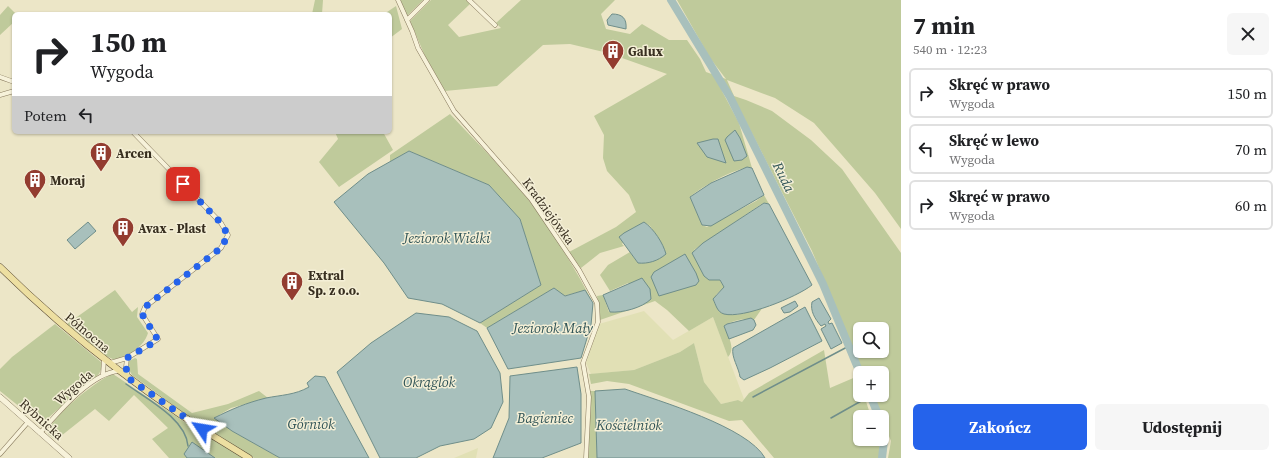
<!DOCTYPE html>
<html lang="pl">
<head>
<meta charset="utf-8">
<style>
  :root { --surface:#fff; --page:#f6f6f6; --text:#202124; --muted:#757577; --line:#e0e0e0; --accent:#2563eb }
  body { margin:0; font-family:"Source Serif 4",serif; background:var(--page); color:var(--text); height:100vh; display:flex; flex-direction:column; font-size:15px; white-space:nowrap }
  * { box-sizing:border-box; margin:0 }
  p { font-size:13px; color:var(--muted) }
  .icon { flex:none; width:22px; height:22px; fill:none; stroke:currentColor; stroke-width:2; stroke-linecap:round; stroke-linejoin:round }
  .map { position:relative; flex:1; overflow:hidden }
  .sheet { display:flex; flex-direction:column; background:var(--surface); width:380px }
  .sheet>* { flex:none }
  .guide { position:absolute; left:12px; top:12px; width:380px; height:122px; border-radius:6px; box-shadow:0 1px 3px #0004; background:#fff; color:var(--text); overflow:hidden }
  .buttons { position:absolute; left:853px; top:322px; display:grid; gap:8px }
  .buttons a { display:grid; place-items:center; width:36px; height:36px; border-radius:6px; background:var(--surface); box-shadow:0 1px 3px #0004; font-size:20px }
  .pin { position:absolute; display:grid; place-items:center; width:34px; height:34px; color:#fff; margin:-17px; border-radius:8px; box-shadow:0 2px 6px #0006 }
  .me { position:absolute; width:44px; margin:-22px; rotate:303deg; stroke-linejoin:round; filter:drop-shadow(0 0 3px #0008) }
  .turn { display:flex; align-items:center; gap:14px; height:84px; padding:0 12px; font-size:18px }
  .turn .icon { width:52px; height:52px; stroke-width:2.5 }
  .turn b { display:block; font-size:28px; line-height:34px }
  .then { display:flex; align-items:center; height:38px; padding:0 12px; background:#0003; gap:8px; font-size:15px }
  .round { display:grid; place-items:center; flex:none; width:42px; height:42px; border-radius:6px; background:var(--page) }
  .head { display:flex; align-items:center; justify-content:space-between; height:68px; padding:0 12px }
  h1 { font-size:24px; font-weight:700; line-height:30px }
  .action { display:flex; gap:8px; margin-top:auto; padding:8px 12px }
  .action a { flex:1; height:46px; border-radius:6px; background:var(--accent); color:#fff; font-size:16px; font-weight:700; line-height:46px; text-align:center }
  .action a+a { background:var(--page); color:var(--text) }
  ul { padding:0; list-style:none }
  li { display:flex; align-items:center; gap:12px; height:50px; margin:0 8px 6px; padding:0 4px; border:2px solid var(--line); border-radius:6px }
  li div { flex:1 }
  li b { display:block; font-size:15px }
  li em { font-style:normal }
  main { display:flex; flex:1; min-height:0 }
  .map>svg:first-child { display:block }
  .farmland { fill:#e1e0b5 }
  .green { fill:#bfca9b; fill-rule:evenodd }
  .water { fill:#a8c0bc; stroke:#6f8e8a }
  .lines { fill:none; stroke-linecap:round; stroke-linejoin:round }
  .stream { stroke:#6f8e8a; stroke-width:1.5 }
  .river { stroke:#a8c0bc; stroke-width:8 }
  .street-casing { stroke:#87795d; stroke-width:5 }
  .secondary-casing { stroke:#695a40; stroke-width:6 }
  .primary-casing { stroke:#554631; stroke-width:7 }
  .street { stroke:#f7f2da; stroke-width:4 }
  .secondary { stroke:#f7f2da; stroke-width:5.5 }
  .primary { stroke:#eddfa1; stroke-width:6 }
  .route { stroke:#2563eb; stroke-width:7; stroke-dasharray:0 12.6 }
  .labels { text-anchor:middle; stroke-width:3; stroke-linejoin:round; paint-order:stroke }
  .poi-label { font-size:13px; font-weight:bold; fill:#382f20; stroke:#f4efd6; text-anchor:start }
  .street-label { font-size:13px; fill:#382f20; stroke:#f4efd6 }
  .water-label { font-size:14px; font-style:italic; fill:#305457; stroke:#f4efd6 }
</style>
</head>
<body>
<main>
<div class="map">
<svg width="901" height="458" viewBox="0 0 901 458">
  <rect width="100%" height="100%" fill="#ece6c7"/>
  <!-- farmland -->
  <path class="farmland" d="M644 311 673 340 713 317 744 399 742 402 738 400 721 404 704 382 694 343 680 352 634 370 591 374 586 363 599 324Z
    M478 448 476 458H454Z"/>
  <!-- green -->
  <path class="green" d="M315 0H323L322 14H312Z
    M400 0H423L406 17Z
    M431 0H466L470 4 448 25 459 37 501 28 496 23 521 0H615L601 14 606 29 630 34 642 24 669 40H687L700 59 706 72 726 79 710 58 677 0H901V229L875 193 814 123 775 98 727 80 734 96 746 100 772 111 811 140 842 169 901 253V458H888L891 441 872 395H882V373H863L812 251 733 96 722 91 739 123 752 168C738 166 701 187 690 197L702 225 707 227 756 201 764 195 769 204 764 203 760 205 694 250 709 280H720L724 287 716 295 737 315 763 307 754 320C747 317 730 321 724 326 728 336 736 348 728 357L713 317 689 331 667 310 655 301 600 320 597 296 603 295 609 312 624 311 647 303 628 283 610 291 600 275 608 265 630 252 638 263 656 236 650 226 645 223 633 228 622 244 624 246 600 253 581 268 569 252 616 227 636 212 629 195 607 171 603 158 604 135 594 116 667 74 608 53 570 44 543 45 497 86 445 91 425 56 410 21ZM860 329H882V351H860Z
    M8 6 16 14H14V22L0 35V15Z
    M396 6 402 29 390 38V14H384Z
    M450 114C478 144 509 174 534 207 556 237 576 270 593 303L585 290 564 296 554 288 487 328 480 323 541 285 520 219 489 185 409 151 390 162V155Z
    M335 132H383L393 150 339 187 319 162 338 139Z
    M115 290 132 312 138 307 137 317 148 333C144 347 129 355 115 360L106 356 67 324Z
    M55 324 101 362 102 367 99 374 41 424 0 391V369L12 357Z
    M694 343 704 382 721 404 738 400 742 402 749 393 824 350 830 388 858 376 860 395H864L871 417H860V439H877L880 448 879 458H774L742 420 729 421 629 384 607 381 591 384 589 374 634 370 680 352Z
    M135 358 137 359 138 374 192 413 228 404 259 391 268 398 231 408 214 418 232 431 280 458H254L188 416 132 375 128 368 129 361Z
    M113 374 198 431 244 458H169L152 439 168 428 134 395 109 421 95 409 56 440 48 434C49 418 98 379 113 374Z
    M590 391H595L597 458H588L591 399Z"/>
  <!-- water -->
  <path class="water" d="M612 14C622 14 627 18 626 29L608 25 607 20Z
    M735 130 740 138 747 156 742 160 734 161 725 140 727 137Z
    M713 139H718L726 163 707 157 697 143Z
    M409 151 489 185 520 219 541 285 480 323 442 304 408 298 384 263 334 202 368 174Z
    M747 167 752 168 764 195 711 226 702 225 690 197 711 183Z
    M764 203 769 204 812 285C797 297 743 319 724 314 717 312 716 305 713 299L724 287 720 280H709L704 276 692 253 703 243Z
    M88 222 96 231 75 249 67 240Z
    M644 222C654 229 663 243 666 254 658 261 648 264 638 263L619 237 624 233Z
    M685 254 696 273 699 281 696 285 659 296 651 277 654 272Z
    M642 278 650 289 651 299C642 308 622 313 610 312L603 295Z
    M554 288 565 296 585 290 593 303 591 325 581 358 508 369 487 328Z
    M819 298 831 319 828 322 829 324 832 323 842 343 831 349 821 329 826 326 825 324 821 326C815 319 810 311 812 302Z
    M795 301 798 306 790 312 784 313 781 308Z
    M805 307 822 341 770 368 744 380 740 377C739 368 731 357 733 348Z
    M416 313 449 317 477 331 500 373 503 402 491 428 474 439 440 446 416 458H380L337 372 371 343Z
    M751 318 754 320 756 325 753 330 729 339 724 326 727 324Z
    M577 367 581 394V443L542 458H493L509 418 510 376Z
    M315 376 325 377 369 458H280L232 431 214 418C232 409 246 403 266 398 281 395 295 395 309 387L307 383Z
    M625 389C659 401 748 427 765 458H597L595 391Z
    M192 442 215 458H187L184 454Z"/>
  <g class="lines">
    <!-- stream -->
    <path class="stream" d="M126 384C147 399 186 419 188 446
      M753 397 849 346
      M831 418 870 396"/>
    <!-- river -->
    <path class="river" d="M671 0 730 97 823 284 860 373
      M870 395 879 417
      M882 458 884 441 882 424"/>
    <!-- street casing -->
    <g class="street-casing">
      <path id="street" d="M398 0 412 31 418 48 454 111 531 199 579 270 597 303 598 322 583 363 589 397 586 458
        M469 0 495 25
        M407 20 427 0
        M0 77 14 82
        M0 95 14 91
        M127 358 126 367 128 378
        M110 363 127 358 158 339 142 314 145 307 221 248 228 235 221 223 133 132
        M103 374 104 360
        M40 433C59 412 90 374 118 371
        M0 454 28 422"/>
    </g>
    <!-- secondary casing -->
    <g class="secondary-casing">
      <path id="secondary" d="M0 397 69 458"/>
    </g>
    <!-- primary casing -->
    <g class="primary-casing">
      <path id="primary" d="M0 267C75 341 158 404 249 458"/>
    </g>
    <!-- street -->
    <use href="#street" class="street"/>
    <!-- secondary -->
    <use href="#secondary" class="secondary"/>
    <!-- primary -->
    <use href="#primary" class="primary"/>
  </g>
  <g class="lines">
    <!-- route -->
    <path class="route" d="M183 184 221 223 228 235 221 248 145 307 142 314 158 340 127 358 126 367 128 378 202 429"/>
  </g>
  <!-- icons -->
  <defs>
    <g id="building-pin" transform="scale(1.15)"><path d="M0 17L-7.5 6A9.5 9.5 0 1 1 7.5 6Z" fill="#933c30" stroke="#f4efd6"/><path d="M-4-6H4V6H1V3H-1V6H-4ZM-2.5-4.3h1.7v1.8h-1.7ZM.8-4.3h1.7v1.8H.8ZM-2.5-1h1.7V.8h-1.7ZM.8-1h1.7V.8H.8Z" fill="#fff"/></g>
  </defs>
  <g fill-rule="evenodd">
    <use href="#building-pin" x="613" y="51"/>
    <use href="#building-pin" x="101" y="153"/>
    <use href="#building-pin" x="35" y="180"/>
    <use href="#building-pin" x="123" y="228"/>
    <use href="#building-pin" x="292" y="282"/>
  </g>
  <g class="labels">
    <!-- poi labels -->
    <g class="poi-label">
      <text x="628" y="56">Galux</text>
      <text x="116" y="158">Arcen</text>
      <text x="50" y="185">Moraj</text>
      <text x="138" y="233">Avax - Plast</text>
      <text x="308" y="280">Extral<tspan x="308" dy="15">Sp. z o.o.</tspan></text>
    </g>
    <!-- street labels -->
    <g class="street-label">
      <text transform="translate(549 211) rotate(54)" y="5">Kradziejówka</text>
      <text transform="translate(88 332) rotate(40)" y="5">Północna</text>
      <text transform="translate(73 387) rotate(-41)" y="5">Wygoda</text>
      <text transform="translate(42 419) rotate(42)" y="5">Rybnicka</text>
    </g>
    <!-- water labels -->
    <g class="water-label">
      <text transform="translate(784 177) rotate(64)" y="5">Ruda</text>
      <text x="447" y="243">Jeziorok Wielki</text>
      <text x="553" y="333">Jeziorok Mały</text>
      <text x="429" y="387">Okrąglok</text>
      <text x="545" y="423">Bagieniec</text>
      <text x="311" y="429">Górniok</text>
      <text x="629" y="430">Kościelniok</text>
    </g>
  </g>
</svg>
<div class="buttons">
<a><svg class="icon" aria-label="search" viewBox="0 0 24 24"><circle cx="10" cy="10" r="6"/><path d="M15 15l6 6"/></svg></a>
<a>+</a>
<a>−</a>
</div>
<div class="pin" style="left:183px;top:184px;background:#d93025"><svg class="icon" aria-label="arrive" viewBox="0 0 24 24"><path d="M6 21V4h12l-3 4 3 4H6"/></svg></div>
<svg class="me" style="left:202px;top:429px" viewBox="-20 -20 40 40"><path d="M0-17L14 15 0 8-14 15z" fill="#2563eb" stroke="#fff" stroke-width="4"/></svg>
<div class="guide">
<div class="turn"><svg class="icon" aria-label="right" viewBox="0 0 24 24"><path d="M7 20v-9h11M14 6l5 5-5 5"/></svg><div><b>150 m</b>Wygoda</div></div>
<div class="then">Potem<svg class="icon" aria-label="left" viewBox="0 0 24 24"><path d="M17 20v-9H6M10 6l-5 5 5 5"/></svg></div>
</div>
</div>
<section class="sheet">
<div class="head"><div><h1>7 min</h1><p>540 m · 12:23</p></div><a class="round"><svg class="icon" aria-label="close" viewBox="0 0 24 24"><path d="M6 6l12 12M18 6L6 18"/></svg></a></div>
<ul>
<li><svg class="icon" aria-label="right" viewBox="0 0 24 24"><path d="M7 20v-9h11M14 6l5 5-5 5"/></svg><div><b>Skręć w prawo</b><p>Wygoda</p></div><em>150 m</em></li>
<li><svg class="icon" aria-label="left" viewBox="0 0 24 24"><path d="M17 20v-9H6M10 6l-5 5 5 5"/></svg><div><b>Skręć w lewo</b><p>Wygoda</p></div><em>70 m</em></li>
<li><svg class="icon" aria-label="right" viewBox="0 0 24 24"><path d="M7 20v-9h11M14 6l5 5-5 5"/></svg><div><b>Skręć w prawo</b><p>Wygoda</p></div><em>60 m</em></li>
</ul>
<div class="action"><a>Zakończ</a><a>Udostępnij</a></div>
</section>
</main>
</body>
</html>
